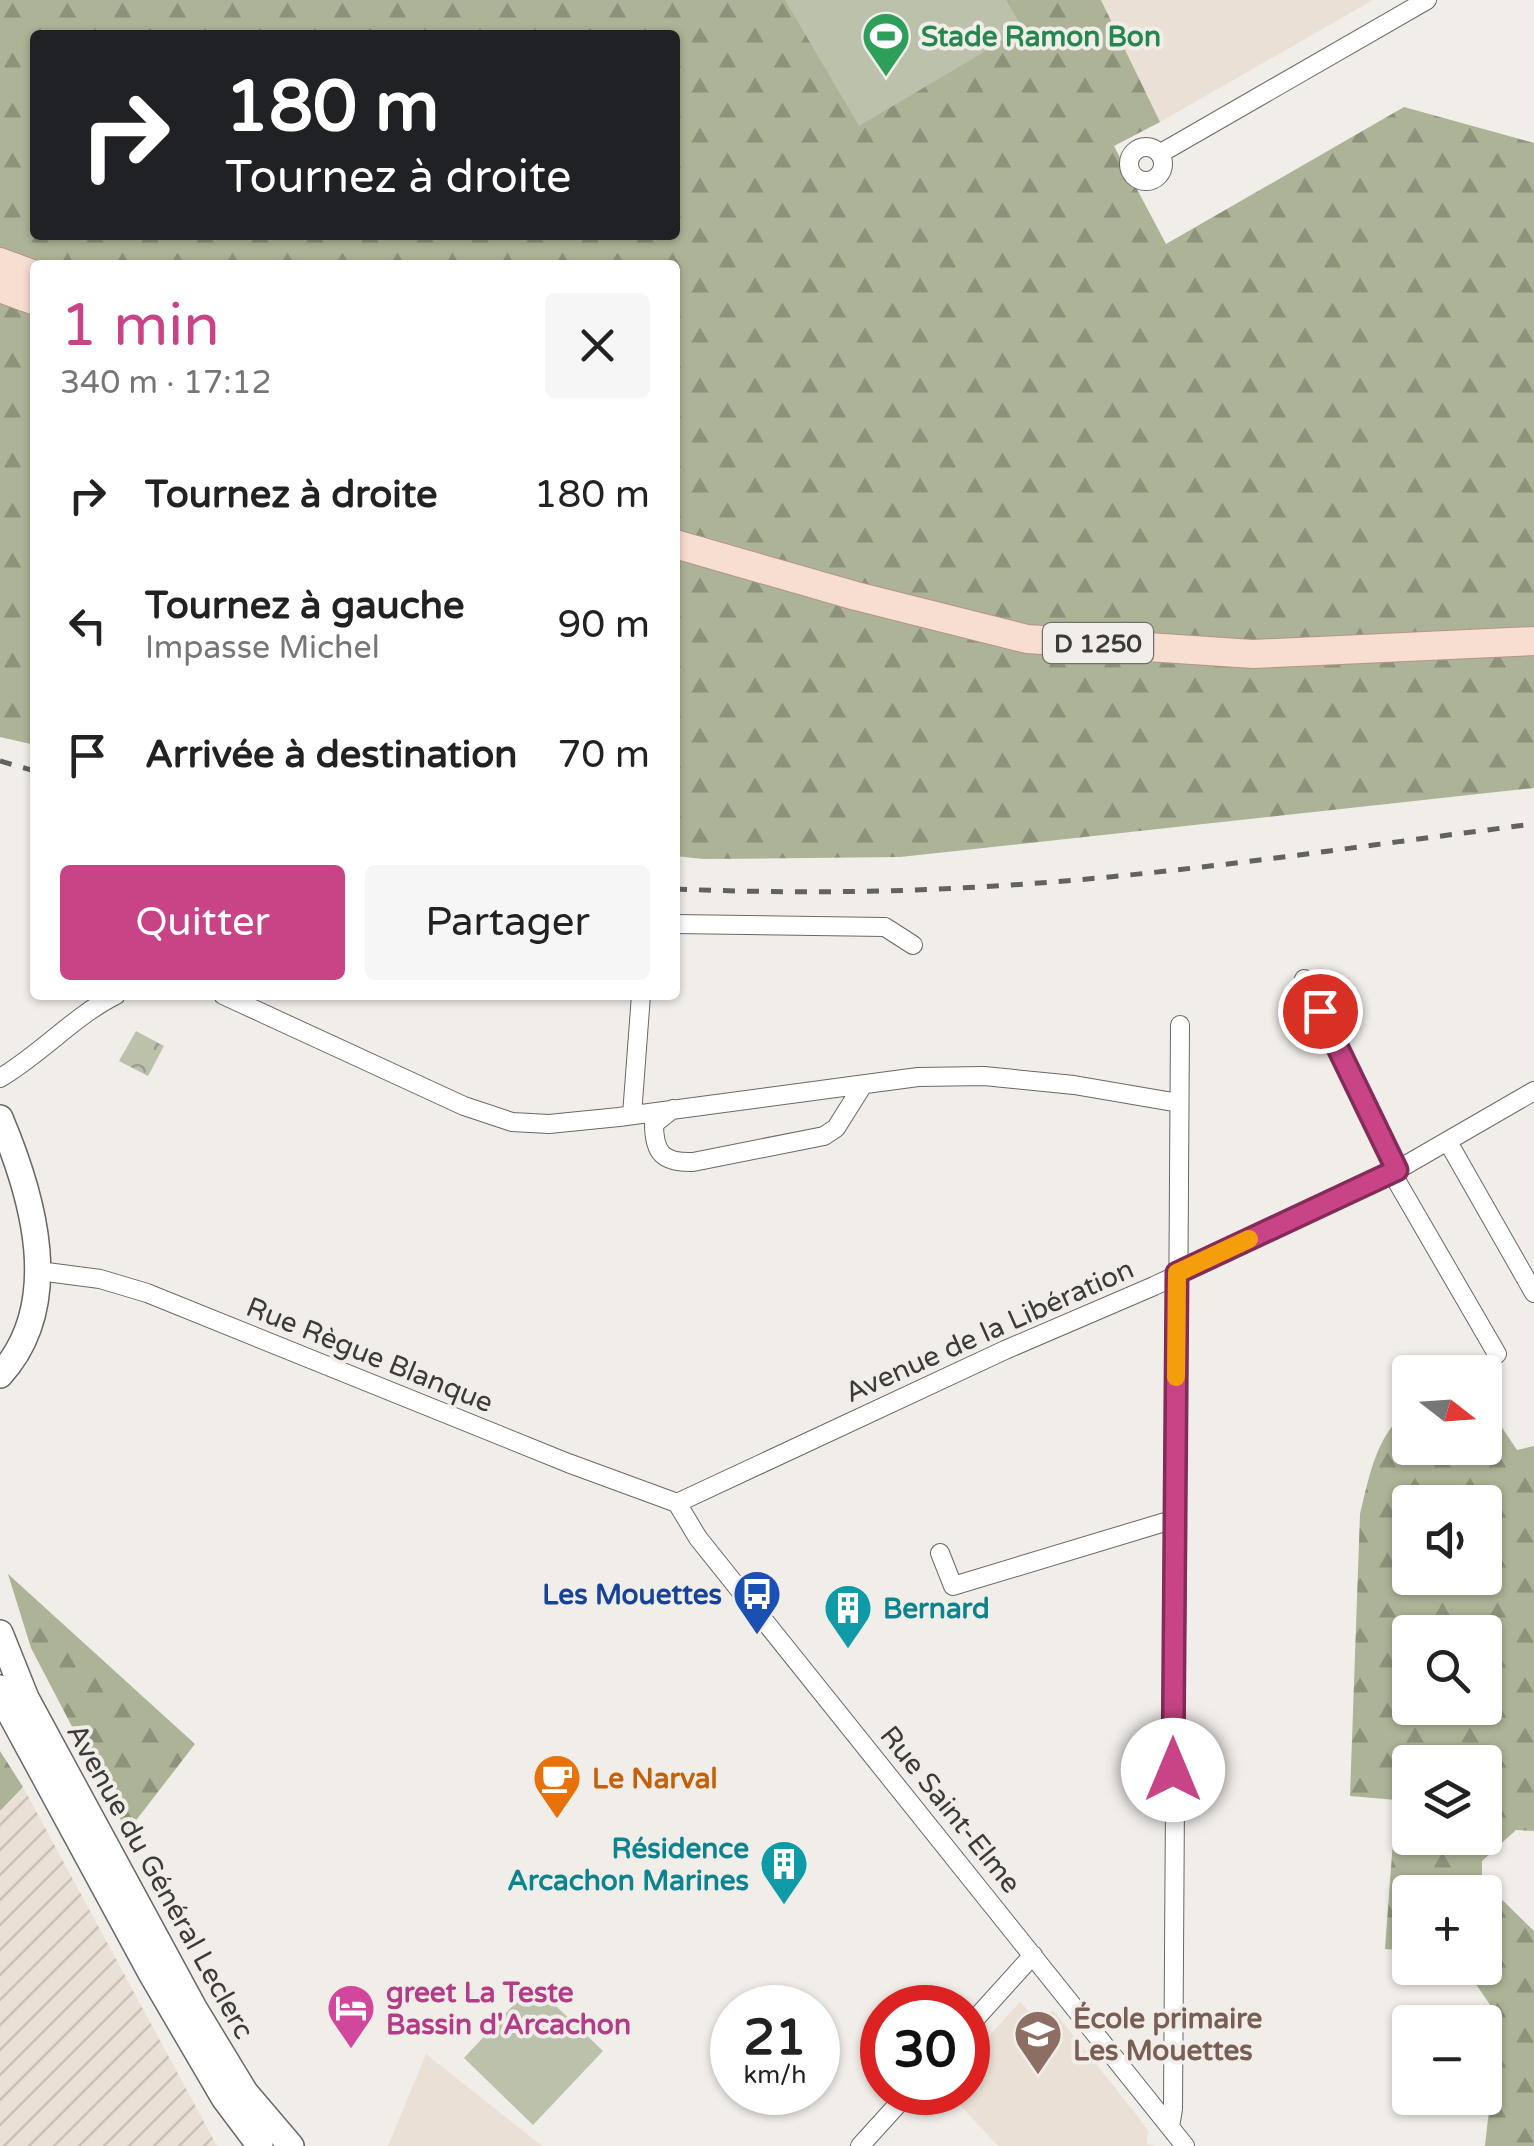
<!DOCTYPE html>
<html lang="fr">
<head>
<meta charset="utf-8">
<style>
  :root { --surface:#fff; --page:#f6f6f6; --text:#222; --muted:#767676; --accent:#c94487 }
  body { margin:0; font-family:"Varela Round",sans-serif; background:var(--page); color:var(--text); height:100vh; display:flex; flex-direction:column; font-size:38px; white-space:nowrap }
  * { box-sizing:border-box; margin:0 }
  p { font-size:32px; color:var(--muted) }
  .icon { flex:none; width:55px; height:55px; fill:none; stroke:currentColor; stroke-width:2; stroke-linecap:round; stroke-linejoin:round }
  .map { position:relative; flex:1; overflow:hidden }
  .side { position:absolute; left:30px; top:260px; width:650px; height:740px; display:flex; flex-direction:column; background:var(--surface); border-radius:10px; box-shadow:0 2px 8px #0004 }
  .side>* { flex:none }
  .guide { position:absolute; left:30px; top:30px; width:650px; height:210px; border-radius:10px; box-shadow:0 2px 8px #0004; background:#202124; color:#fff; overflow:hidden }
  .needle { width:65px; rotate:107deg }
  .fabs { position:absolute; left:1392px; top:1355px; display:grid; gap:20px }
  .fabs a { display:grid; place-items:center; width:110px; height:110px; border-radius:10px; background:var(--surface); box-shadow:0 2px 8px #0004; font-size:50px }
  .speed { position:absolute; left:710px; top:1985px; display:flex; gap:20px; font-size:50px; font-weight:700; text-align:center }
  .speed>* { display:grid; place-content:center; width:130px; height:130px; border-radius:50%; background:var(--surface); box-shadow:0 2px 8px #0004; line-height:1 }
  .speed small { font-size:25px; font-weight:400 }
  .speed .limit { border:15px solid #d22; background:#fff; color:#111 }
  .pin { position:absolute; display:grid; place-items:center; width:85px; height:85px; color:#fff; margin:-42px; border:5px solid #fff; border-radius:50%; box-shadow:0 2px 10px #0007 }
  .me { position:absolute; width:110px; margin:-55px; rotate:0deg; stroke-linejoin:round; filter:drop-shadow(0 0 8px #0008) }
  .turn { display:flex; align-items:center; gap:35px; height:210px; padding:0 30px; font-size:45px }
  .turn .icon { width:130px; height:130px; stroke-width:2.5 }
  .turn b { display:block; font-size:70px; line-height:85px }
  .round { display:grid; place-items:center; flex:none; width:105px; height:105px; border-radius:10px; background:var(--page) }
  .overview { display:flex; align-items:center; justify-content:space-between; height:170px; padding:0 30px }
  h1 { font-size:60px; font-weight:600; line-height:75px; color:var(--accent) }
  .action { display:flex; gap:20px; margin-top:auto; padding:20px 30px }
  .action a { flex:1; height:115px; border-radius:10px; background:var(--accent); color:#fff; font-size:40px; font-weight:600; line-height:115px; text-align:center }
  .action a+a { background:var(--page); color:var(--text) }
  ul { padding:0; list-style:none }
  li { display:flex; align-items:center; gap:30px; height:130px; padding:0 30px }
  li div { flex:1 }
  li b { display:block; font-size:38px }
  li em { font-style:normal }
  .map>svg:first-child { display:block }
  .built { fill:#eae0d6 }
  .industrial { fill:url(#industrial-furrows) }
  .forest { fill:url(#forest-firs); fill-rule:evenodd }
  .park { fill:url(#park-crowns) }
  .pitch { fill:#bbc1ab }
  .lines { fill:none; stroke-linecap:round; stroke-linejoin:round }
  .minor-casing { stroke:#6b6864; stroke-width:20 }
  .secondary-casing { stroke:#6b6864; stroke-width:28 }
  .primary-casing { stroke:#b39588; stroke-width:30 }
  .minor { stroke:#fff; stroke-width:18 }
  .secondary { stroke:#fff; stroke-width:25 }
  .primary { stroke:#f8ddd1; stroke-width:28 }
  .rail { stroke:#64625f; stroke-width:5; stroke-dasharray:12 12; stroke-linecap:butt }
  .route-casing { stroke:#832c58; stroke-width:25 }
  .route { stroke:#c94487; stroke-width:18 }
  .slow { stroke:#f59e0b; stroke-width:18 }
  .labels { text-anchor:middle; stroke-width:8; stroke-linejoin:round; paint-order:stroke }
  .shield { fill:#f1ede9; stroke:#72706e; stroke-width:2.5 }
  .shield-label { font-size:25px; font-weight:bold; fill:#3c3b39 }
  .leisure-label { font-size:28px; font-weight:bold; fill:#27864d; stroke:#f1ede9; text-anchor:start }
  .street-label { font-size:28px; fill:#3c3b39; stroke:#f1ede9 }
  .transit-label { font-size:28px; font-weight:bold; fill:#164399; stroke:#f1ede9; text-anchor:end }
  .culture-label { font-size:28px; font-weight:bold; fill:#0d838f; stroke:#f1ede9; text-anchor:start }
  .food-label { font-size:28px; font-weight:bold; fill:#c56008; stroke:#f1ede9; text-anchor:start }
  .hotel-label { font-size:28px; font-weight:bold; fill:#b23c85; stroke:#f1ede9; text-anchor:start }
  .education-label { font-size:28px; font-weight:bold; fill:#785e54; stroke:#f1ede9; text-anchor:start }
</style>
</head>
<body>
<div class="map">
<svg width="1534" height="2146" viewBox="0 0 1534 2146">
  <defs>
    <pattern id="industrial-furrows" width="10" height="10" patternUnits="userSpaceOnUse" patternTransform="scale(2.5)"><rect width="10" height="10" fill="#eae0d6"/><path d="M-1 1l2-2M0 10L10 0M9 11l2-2" fill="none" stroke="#cac1b8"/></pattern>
    <pattern id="forest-firs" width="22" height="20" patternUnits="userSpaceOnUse" patternTransform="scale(2.5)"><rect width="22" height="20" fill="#acb396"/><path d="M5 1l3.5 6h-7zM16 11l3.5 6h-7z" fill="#8d937b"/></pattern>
    <pattern id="park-crowns" width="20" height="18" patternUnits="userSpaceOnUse" patternTransform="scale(2.5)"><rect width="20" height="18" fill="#bbc1ab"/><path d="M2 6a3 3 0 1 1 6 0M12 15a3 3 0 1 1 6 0" fill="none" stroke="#999e8c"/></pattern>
  </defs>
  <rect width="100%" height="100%" fill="#f1ede9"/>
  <!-- built -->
  <path class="built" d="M1101 0H1373L1160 122Z
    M1020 2002 1040 2023 1053 2010 1139 2118 1148 2131 1147 2144 1155 2146H998L949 2093 968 2092V2059Z
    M426 2054 542 2146H388Z"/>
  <!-- industrial -->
  <path class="industrial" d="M23 1787 217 2146H0V1811Z"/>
  <!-- forest -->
  <path class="forest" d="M0 0H1101L1160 122 1114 146 1166 244 1404 107 1534 143V788L900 857 703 859 675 856V265H35V745L0 737ZM35 35H675V235H35Z
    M1410 1409V1448H1485V1412L1501 1426 1517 1450 1534 1446V1831L1516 1830 1482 1861V1880L1534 1931V2146H1485L1499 2018 1465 1968H1485V1892H1410V1951L1385 1949 1396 1800 1350 1796 1360 1514C1370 1474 1376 1434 1410 1409ZM1410 1502H1485V1578H1410ZM1410 1632H1485V1708H1410ZM1410 1762H1485V1838H1410Z
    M8 1574 195 1744 127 1832 31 1648Z
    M0 1751 23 1787 0 1811Z"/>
  <!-- park -->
  <path class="park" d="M136 1031 164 1046 148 1076 119 1061Z"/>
  <!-- pitch -->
  <path class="pitch" d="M785 0H1006L1023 29 859 126Z
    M533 1984 603 2051 533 2125 464 2058Z"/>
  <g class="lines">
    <!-- minor casing -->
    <g class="minor-casing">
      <path id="minor" d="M1129 164a17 17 0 1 1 34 0a17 17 0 1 1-34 0Z
        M1161 153 1427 0
        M675 924 885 927 913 945
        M1304 979 1397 1170
        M223 995 464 1106 512 1122 549 1124 619 1117 918 1077 984 1076 1074 1085 1179 1103
        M0 1078C41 1054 74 1016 116 995
        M673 1109 654 1124C654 1153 663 1163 693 1162L824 1136 836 1128 863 1085
        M632 1115 641 995
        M1448 1142 1534 1293
        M1392 1173 1497 1354
        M39 1271 100 1279 147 1293 568 1463 677 1503
        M677 1503 1005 1350 1154 1286 1392 1173 1534 1091
        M677 1503 698 1538 1185 2146
        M940 1553 953 1586 1175 1519
        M968 2027 1033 1955
        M1170 2127 1173 2109 1180 1025
        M860 2146 909 2092"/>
    </g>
    <!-- secondary casing -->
    <g class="secondary-casing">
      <path id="secondary" d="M0 1118C33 1196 65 1304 0 1375
        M0 1633 26 1698 194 2008 245 2092 291 2146
        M0 1688 11 1715 152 1975 224 2098 260 2146"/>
    </g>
    <!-- primary casing -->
    <g class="primary-casing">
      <path id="primary" d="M0 262 35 275
        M0 288 35 301
        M675 544 856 596 1027 639 1253 654 1534 641"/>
    </g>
    <!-- minor -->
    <use href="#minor" class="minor"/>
    <!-- secondary -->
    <use href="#secondary" class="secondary"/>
    <!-- primary -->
    <use href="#primary" class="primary"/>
    <!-- rail -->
    <path class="rail" d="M0 761 35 771
      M675 889C776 893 877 893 978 887 1164 877 1349 847 1534 824"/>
  </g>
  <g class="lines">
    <!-- route casing -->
    <g class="route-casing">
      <path id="route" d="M1173 1770 1177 1273 1397 1170 1320 1011"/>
    </g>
    <!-- route -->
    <use href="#route" class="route"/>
    <!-- slow -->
    <path class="slow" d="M1176 1377 1177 1273 1249 1239"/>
  </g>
  <!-- icons -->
  <defs>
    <g id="stadium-pin" transform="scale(2.5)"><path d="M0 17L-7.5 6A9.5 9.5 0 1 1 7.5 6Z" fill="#2e9e5b" stroke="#f1ede9"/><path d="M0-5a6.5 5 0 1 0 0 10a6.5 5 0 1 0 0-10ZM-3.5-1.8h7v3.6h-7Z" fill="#fff"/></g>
    <g id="bus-pin" transform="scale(2.5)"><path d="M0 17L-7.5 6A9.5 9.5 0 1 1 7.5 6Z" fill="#1a4fb4" stroke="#f1ede9"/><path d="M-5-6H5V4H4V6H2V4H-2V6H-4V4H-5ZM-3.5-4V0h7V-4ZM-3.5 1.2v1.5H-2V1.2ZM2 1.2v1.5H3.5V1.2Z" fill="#fff"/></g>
    <g id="building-pin" transform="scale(2.5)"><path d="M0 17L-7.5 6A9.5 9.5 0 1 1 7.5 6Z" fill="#0f9aa8" stroke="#f1ede9"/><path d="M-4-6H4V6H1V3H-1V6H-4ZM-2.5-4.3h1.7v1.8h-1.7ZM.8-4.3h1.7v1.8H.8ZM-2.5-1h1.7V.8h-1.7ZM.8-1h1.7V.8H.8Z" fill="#fff"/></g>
    <g id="cafe-pin" transform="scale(2.5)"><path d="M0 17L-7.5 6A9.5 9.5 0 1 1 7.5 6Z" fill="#e8710a" stroke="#f1ede9"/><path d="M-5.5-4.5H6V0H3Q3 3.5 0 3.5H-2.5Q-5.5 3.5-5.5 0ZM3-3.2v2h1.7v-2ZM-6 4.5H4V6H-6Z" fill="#fff"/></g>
    <g id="hotel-pin" transform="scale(2.5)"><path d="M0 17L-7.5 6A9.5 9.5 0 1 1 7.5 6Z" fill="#d1479c" stroke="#f1ede9"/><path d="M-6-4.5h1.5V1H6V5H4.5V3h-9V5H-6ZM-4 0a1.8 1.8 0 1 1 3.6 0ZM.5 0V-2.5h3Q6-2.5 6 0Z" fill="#fff"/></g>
    <g id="school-pin" transform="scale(2.5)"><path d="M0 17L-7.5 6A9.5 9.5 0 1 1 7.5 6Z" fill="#8d6e63" stroke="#f1ede9"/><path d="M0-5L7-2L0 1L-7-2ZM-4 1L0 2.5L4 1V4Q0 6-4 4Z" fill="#fff"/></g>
  </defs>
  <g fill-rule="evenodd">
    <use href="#stadium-pin" x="886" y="36"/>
    <use href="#bus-pin" x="757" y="1594"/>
    <use href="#building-pin" x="848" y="1608"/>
    <use href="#cafe-pin" x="557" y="1778"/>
    <use href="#building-pin" x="784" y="1864"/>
    <use href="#hotel-pin" x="351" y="2008"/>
    <use href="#school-pin" x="1038" y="2034"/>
  </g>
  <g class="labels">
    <!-- shield labels -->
    <rect class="shield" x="1043" y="623" width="110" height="40" rx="8"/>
    <g class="shield-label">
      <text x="1098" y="652">D 1250</text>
    </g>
    <!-- leisure labels -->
    <g class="leisure-label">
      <text x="921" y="46">Stade Ramon Bon</text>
    </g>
    <!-- street labels -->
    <g class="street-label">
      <text transform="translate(989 1330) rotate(-24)" y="10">Avenue de la Libération</text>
      <text transform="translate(370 1354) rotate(22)" y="10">Rue Règue Blanque</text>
      <text transform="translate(951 1809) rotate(51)" y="10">Rue Saint-Elme</text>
      <text transform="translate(161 1881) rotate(61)" y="10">Avenue du Général Leclerc</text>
    </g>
    <!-- transit labels -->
    <g class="transit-label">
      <text x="722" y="1604">Les Mouettes</text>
    </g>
    <!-- culture labels -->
    <g class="culture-label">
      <text x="883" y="1618">Bernard</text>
      <text x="749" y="1858" text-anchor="end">Résidence<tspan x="749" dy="32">Arcachon Marines</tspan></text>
    </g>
    <!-- food labels -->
    <g class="food-label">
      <text x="592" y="1788">Le Narval</text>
    </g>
    <!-- hotel labels -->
    <g class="hotel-label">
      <text x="386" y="2002">greet La Teste<tspan x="386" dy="32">Bassin d'Arcachon</tspan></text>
    </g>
    <!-- education labels -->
    <g class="education-label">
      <text x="1073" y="2028">École primaire<tspan x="1073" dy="32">Les Mouettes</tspan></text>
    </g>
  </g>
</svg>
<div class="fabs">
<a><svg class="needle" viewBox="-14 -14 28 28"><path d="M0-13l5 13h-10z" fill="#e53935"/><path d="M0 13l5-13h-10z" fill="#767676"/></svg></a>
<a><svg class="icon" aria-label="sound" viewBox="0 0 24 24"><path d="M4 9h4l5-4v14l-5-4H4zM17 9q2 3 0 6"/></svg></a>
<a><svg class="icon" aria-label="search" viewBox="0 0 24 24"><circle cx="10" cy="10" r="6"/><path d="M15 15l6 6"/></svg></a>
<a><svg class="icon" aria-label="layers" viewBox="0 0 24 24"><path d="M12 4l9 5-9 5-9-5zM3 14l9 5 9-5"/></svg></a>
<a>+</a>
<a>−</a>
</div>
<div class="speed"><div>21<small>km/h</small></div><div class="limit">30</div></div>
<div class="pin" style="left:1320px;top:1011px;background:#d93025"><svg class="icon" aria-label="arrive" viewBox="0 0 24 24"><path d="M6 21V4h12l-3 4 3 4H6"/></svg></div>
<svg class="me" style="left:1173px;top:1770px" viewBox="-20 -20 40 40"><circle r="19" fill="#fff"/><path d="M0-13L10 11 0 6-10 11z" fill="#c94487"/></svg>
<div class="guide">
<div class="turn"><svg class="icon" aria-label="right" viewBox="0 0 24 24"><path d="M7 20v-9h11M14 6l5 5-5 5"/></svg><div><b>180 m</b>Tournez à droite</div></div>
</div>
<section class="side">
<div class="overview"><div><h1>1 min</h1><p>340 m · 17:12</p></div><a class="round"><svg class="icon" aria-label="close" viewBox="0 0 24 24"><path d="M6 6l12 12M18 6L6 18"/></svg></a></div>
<ul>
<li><svg class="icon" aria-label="right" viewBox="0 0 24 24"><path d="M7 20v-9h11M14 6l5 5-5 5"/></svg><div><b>Tournez à droite</b></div><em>180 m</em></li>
<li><svg class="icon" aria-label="left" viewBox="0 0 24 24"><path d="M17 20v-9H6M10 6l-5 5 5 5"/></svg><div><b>Tournez à gauche</b><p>Impasse Michel</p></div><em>90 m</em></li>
<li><svg class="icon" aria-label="arrive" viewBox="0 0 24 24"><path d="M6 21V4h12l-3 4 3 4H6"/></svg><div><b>Arrivée à destination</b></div><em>70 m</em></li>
</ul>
<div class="action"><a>Quitter</a><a>Partager</a></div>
</section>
</div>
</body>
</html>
